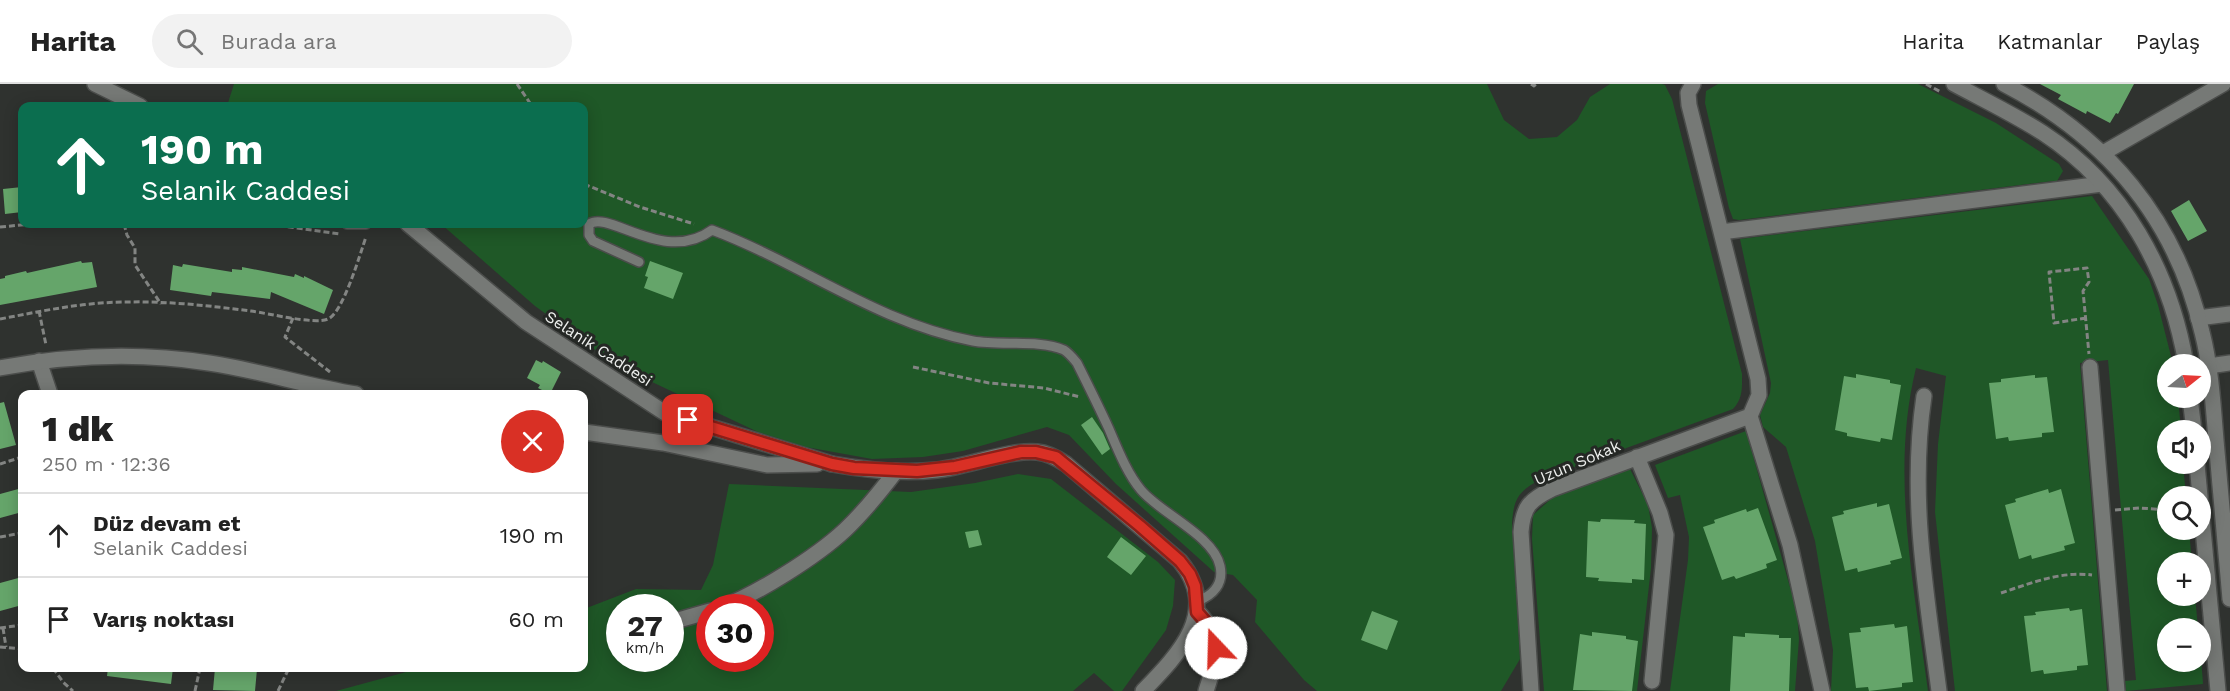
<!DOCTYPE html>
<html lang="tr">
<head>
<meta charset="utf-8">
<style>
  :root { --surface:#fff; --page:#f2f2f2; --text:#222; --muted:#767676; --line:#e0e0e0 }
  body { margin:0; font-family:"Work Sans",sans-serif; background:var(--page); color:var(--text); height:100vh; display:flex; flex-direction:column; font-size:22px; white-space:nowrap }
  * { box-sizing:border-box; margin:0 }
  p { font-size:20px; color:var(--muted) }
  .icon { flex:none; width:33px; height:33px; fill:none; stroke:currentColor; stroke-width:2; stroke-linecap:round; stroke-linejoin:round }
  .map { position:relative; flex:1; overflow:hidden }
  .sheet { position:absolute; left:18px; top:306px; width:570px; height:282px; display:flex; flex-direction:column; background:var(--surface); border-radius:12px; box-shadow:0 3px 15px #0003 }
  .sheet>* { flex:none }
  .guide { position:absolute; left:18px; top:18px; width:570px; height:126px; border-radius:12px; box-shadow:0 3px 15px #0003; background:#0b6e4f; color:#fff; overflow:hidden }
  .needle { width:39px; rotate:72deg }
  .fabs { position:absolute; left:2157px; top:270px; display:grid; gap:12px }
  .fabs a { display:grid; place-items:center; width:54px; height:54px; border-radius:50%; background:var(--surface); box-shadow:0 3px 15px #0003; font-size:30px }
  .speed { position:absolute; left:606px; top:510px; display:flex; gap:12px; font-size:30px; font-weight:700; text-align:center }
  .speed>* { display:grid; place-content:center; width:78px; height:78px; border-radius:50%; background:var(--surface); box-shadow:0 3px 15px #0003; line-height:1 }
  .speed small { font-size:15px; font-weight:400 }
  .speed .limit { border:9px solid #d22; background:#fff; color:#111 }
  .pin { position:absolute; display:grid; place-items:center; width:51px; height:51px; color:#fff; margin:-26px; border-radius:12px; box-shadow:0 3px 9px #0006 }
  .me { position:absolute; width:66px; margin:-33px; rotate:339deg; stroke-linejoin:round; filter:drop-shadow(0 0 4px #0008) }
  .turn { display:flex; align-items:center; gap:21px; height:126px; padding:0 24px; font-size:27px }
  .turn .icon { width:78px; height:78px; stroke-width:2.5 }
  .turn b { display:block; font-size:42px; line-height:51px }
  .round { display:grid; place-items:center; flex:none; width:63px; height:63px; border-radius:32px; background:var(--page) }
  .summary { display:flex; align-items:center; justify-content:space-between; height:102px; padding:0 24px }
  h1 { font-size:36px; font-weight:800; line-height:45px }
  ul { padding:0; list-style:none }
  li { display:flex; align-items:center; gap:18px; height:84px; padding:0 24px; border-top:2px solid var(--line) }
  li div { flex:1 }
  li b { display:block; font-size:22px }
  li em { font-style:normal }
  header { display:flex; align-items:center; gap:36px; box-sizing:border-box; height:84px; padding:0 30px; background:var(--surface); border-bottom:2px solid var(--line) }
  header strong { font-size:28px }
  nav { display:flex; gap:33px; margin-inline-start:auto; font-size:21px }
  .search { width:420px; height:54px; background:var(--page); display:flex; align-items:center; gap:15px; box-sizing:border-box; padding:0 21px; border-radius:33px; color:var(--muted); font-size:22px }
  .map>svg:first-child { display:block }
  .green { fill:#1f5827; fill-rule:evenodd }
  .building { fill:#65a56a }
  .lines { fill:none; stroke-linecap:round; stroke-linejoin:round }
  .service-casing { stroke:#4b4d4b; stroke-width:12 }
  .minor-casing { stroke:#4b4d4b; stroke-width:18 }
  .tertiary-casing { stroke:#4b4d4b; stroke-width:18 }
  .secondary-casing { stroke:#4b4d4b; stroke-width:18 }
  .path { stroke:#838583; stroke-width:3; stroke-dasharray:6 3; stroke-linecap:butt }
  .service { stroke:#767976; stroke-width:9 }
  .minor { stroke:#767976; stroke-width:15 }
  .tertiary { stroke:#767976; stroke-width:15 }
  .secondary { stroke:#767976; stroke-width:15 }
  .route-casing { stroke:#8d1f18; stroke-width:15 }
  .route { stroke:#d93025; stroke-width:10 }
  .labels { text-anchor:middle; stroke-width:6; stroke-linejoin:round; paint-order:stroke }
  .street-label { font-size:16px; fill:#eef0ee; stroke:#252825 }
</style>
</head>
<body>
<header>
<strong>Harita</strong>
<div class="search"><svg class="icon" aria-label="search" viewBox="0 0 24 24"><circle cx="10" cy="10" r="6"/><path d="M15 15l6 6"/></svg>Burada ara</div>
<nav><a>Harita</a><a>Katmanlar</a><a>Paylaş</a></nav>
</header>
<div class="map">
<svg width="2230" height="607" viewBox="0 0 2230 607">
  <rect width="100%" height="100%" fill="#2f322f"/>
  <!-- green -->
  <path class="green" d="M234 0H1487L1504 36 1529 55 1557 53 1577 36 1590 13 1610 0H1662L1665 1 1672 15 1742 290C1742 304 1743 314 1733 325L1539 396C1518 408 1514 414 1512 439L1520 575 1501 607H1317L1304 596 1255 538 1257 516 1233 491 1214 488 1116 400 1069 351 1047 343 963 367 923 373 872 375 806 363 758 348 616 281 535 222 441 140H584V22H227Z
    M1718 0H1918L1996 39 2059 80 2063 87 2057 97H2053L1739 136 1733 135 1729 124 1705 19 1706 7Z
    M2092 112 2149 195 2158 221 2173 280H2168V314H2178L2181 346H2168V380H2183L2186 412H2168V446H2189L2192 478H2168V512H2195L2198 544H2168V578H2200L2201 572 2203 600 2126 607 2125 597 2136 596 2108 276 2080 279 2107 607H1955L1935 428 1938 360 1946 292 1916 284C1890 389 1914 502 1928 607H1831L1833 566 1815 457 1786 363 1763 343 1760 331 1770 309 1771 299 1740 155Z
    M1746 347 1797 528 1799 555 1795 607H1670L1688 476 1689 453 1680 411 1668 414 1655 381Z
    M1630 385 1648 421 1652 444 1651 484 1637 607H1544L1532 455 1533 431 1552 414Z
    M1018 390 1051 395 1158 478 1175 496 1173 522 1166 546 1122 607H1114L1094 589 1073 607H336L421 584H584V525L636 505 701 506 713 481 729 400 911 408 975 399ZM620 524H670V574H620ZM710 524H760V574H710Z"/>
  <!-- building -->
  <path class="building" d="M2040 0H2134L2118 30 2116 29 2110 39 2087 27 2086 30 2058 15 2061 11Z
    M22 103V128L5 130 3 105Z
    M2189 116 2207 147 2188 157 2171 127Z
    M81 177 82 179 92 178 97 203 0 221V195L5 194V192L26 187 27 189Z
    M650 177 683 189 673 215 644 204 648 193 645 192Z
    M183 180 232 188V185L242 186V183L294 193 295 190 304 194V192L333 206 324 230 271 208 270 215 212 208 211 212 170 206 173 181 182 183Z
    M536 276 542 279 543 277 561 288 550 310 538 304 540 301 527 294Z
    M1856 290 1890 296V299L1901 301 1892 356 1881 354 1880 358 1847 352V349L1835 346 1844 292 1856 294Z
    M2035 291V294L2047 293 2054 348 2042 349V353L2009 357 2008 353 1996 355 1989 299 2001 298V295Z
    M4 318 16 361 0 365V319Z
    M1092 333 1103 349 1110 365 1102 371 1081 341Z
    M22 404V428L0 434V410Z
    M2048 405 2049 409 2061 405 2075 459 2064 462 2065 466 2032 475 2031 471 2019 475 2005 421 2016 418 2015 415Z
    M1877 419V423L1889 420 1902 474 1890 477 1891 480 1858 488 1857 484 1845 487 1832 433 1844 430 1843 427Z
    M1758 424 1777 476 1766 480 1767 484 1736 495 1734 492 1722 496 1703 443 1715 439 1714 436 1746 425 1747 428Z
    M1601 435 1635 436 1634 439 1646 440 1644 496 1632 495V499L1598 497 1599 494 1586 493 1588 437 1600 438Z
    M978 446 982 461 969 464 965 448Z
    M1121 453 1146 472 1131 491 1107 473Z
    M22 493V521L0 527V499Z
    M2069 524 2070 527 2082 525 2088 581 2077 582V586L2044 590 2043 586 2031 588 2024 532 2036 531 2035 528Z
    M1372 527 1398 537 1387 566 1361 556Z
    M1894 540 1895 544 1907 542 1913 598 1902 599V603L1869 607 1868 603 1856 604 1849 549 1861 548 1860 544Z
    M1592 548 1626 552V555L1638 557 1632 607 1573 606 1580 550 1592 552Z
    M1745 549 1779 551V554H1791L1789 607H1730L1733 552 1745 553Z
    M108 584H173L171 600 107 592Z
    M215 584 257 585 255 607 213 606Z"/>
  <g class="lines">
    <!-- service casing -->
    <g class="service-casing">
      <path id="service" d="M347 140H366
        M639 178 593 157 589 151V140C610 126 664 181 712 146 800 179 878 239 973 257 1000 262 1039 255 1064 266 1069 269 1073 274 1077 279 1088 301 1099 323 1109 345 1118 366 1127 389 1141 406 1160 429 1214 452 1220 482 1224 500 1213 511 1198 517"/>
    </g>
    <!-- minor casing -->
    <g class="minor-casing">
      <path id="minor" d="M1693 0 1688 9 1689 21 1721 148
        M2103 69 2223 0
        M2198 234 2230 230
        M39 277 50 310
        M2209 282 2230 279
        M2090 283 2117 607
        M1924 312C1909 413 1926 507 1939 607
        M1637 373 1660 429 1666 451 1652 597
        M720 524C757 510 816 473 845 446 864 428 880 408 896 387
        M1198 528C1224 554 1216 576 1206 607
        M675 537 710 527
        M1531 607 1521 448C1523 422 1530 416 1552 405L1750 332
        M1822 607 1790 461 1750 332 1759 311 1758 295 1721 148 2102 100"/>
    </g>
    <!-- tertiary casing -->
    <g class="tertiary-casing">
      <path id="tertiary" d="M832 380C866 386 902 390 937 386 966 383 1010 365 1037 368 1048 369 1057 374 1066 380L1180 477C1221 527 1179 570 1143 607"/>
    </g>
    <!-- secondary casing -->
    <g class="secondary-casing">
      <path id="secondary" d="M95 0 140 22
        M1954 0C1984 16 2015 31 2043 49 2124 102 2170 187 2186 280
        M2004 0C2106 53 2176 135 2202 248 2211 283 2213 320 2216 356 2221 409 2225 462 2230 515
        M408 140 526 238 665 329 832 380
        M0 284C69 271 139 268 209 279 258 286 306 302 356 310
        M2190 314 2194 346
        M584 348 663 359 767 381 817 380
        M2197 380 2218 607"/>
    </g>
    <!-- path -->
    <path class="path" d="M517 0 532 22
      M1531 0 1534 2 1536 0
      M1926 0 1941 8
      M584 100 640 123 694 140
      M124 140 127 151 135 164V181L161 220
      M198 140H269L340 150
      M0 143 32 140
      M39 227 46 261
      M293 234 285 253 330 288
      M2086 234 2054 239 2049 188 2087 184 2089 198 2083 207 2089 270
      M0 235C42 227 84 218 127 218 168 217 211 222 251 227 267 229 315 241 328 235 343 229 360 170 366 153
      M913 283 989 299 1044 304 1080 313
      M0 380 22 373
      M2115 426 2139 424 2168 426
      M0 453 22 449
      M2001 509C2031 499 2061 487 2092 491
      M0 544 22 541
      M3 544 6 563
      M0 563 22 565
      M53 584 63 598 73 607
      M195 607 200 584
      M278 607 289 584"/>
    <!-- service -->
    <use href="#service" class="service"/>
    <!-- minor -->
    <use href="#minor" class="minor"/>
    <!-- tertiary -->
    <use href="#tertiary" class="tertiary"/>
    <!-- secondary -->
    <use href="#secondary" class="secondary"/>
  </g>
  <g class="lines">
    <!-- route casing -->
    <g class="route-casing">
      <path id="route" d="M688 336 832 380 854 384 917 387 955 383 1021 368H1036L1056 373 1140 442 1180 477 1190 490 1195 502 1197 528 1212 545 1216 564"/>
    </g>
    <!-- route -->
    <use href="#route" class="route"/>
  </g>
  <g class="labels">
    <!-- street labels -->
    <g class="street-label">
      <text transform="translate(599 264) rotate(33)" y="6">Selanik Caddesi</text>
      <text transform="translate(1577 378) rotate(-23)" y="6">Uzun Sokak</text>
    </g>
  </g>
</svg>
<div class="fabs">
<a><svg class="needle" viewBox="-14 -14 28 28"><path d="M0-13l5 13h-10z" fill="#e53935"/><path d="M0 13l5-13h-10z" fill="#767676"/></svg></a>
<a><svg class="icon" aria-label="sound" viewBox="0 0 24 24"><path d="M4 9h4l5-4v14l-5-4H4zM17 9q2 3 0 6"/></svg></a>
<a><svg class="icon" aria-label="search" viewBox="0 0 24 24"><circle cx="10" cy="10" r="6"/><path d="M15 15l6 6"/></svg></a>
<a>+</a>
<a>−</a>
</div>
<div class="speed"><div>27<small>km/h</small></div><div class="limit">30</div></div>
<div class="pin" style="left:688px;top:336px;background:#d93025"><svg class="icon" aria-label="arrive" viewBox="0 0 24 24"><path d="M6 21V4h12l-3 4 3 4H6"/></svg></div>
<svg class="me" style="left:1216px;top:564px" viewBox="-20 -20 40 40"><circle r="19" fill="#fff"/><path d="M0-13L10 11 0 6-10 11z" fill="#d93025"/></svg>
<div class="guide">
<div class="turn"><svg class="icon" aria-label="ahead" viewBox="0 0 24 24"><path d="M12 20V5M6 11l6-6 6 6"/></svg><div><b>190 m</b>Selanik Caddesi</div></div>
</div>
<section class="sheet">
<div class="summary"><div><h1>1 dk</h1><p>250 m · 12:36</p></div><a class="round" style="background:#d93025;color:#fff"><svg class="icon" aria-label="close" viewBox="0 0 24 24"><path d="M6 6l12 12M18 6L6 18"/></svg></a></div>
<ul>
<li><svg class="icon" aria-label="ahead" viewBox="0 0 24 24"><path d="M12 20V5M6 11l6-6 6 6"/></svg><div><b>Düz devam et</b><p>Selanik Caddesi</p></div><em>190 m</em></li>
<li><svg class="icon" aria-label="arrive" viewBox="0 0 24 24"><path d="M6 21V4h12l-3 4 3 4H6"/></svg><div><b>Varış noktası</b></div><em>60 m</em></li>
</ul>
</section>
</div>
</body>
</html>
